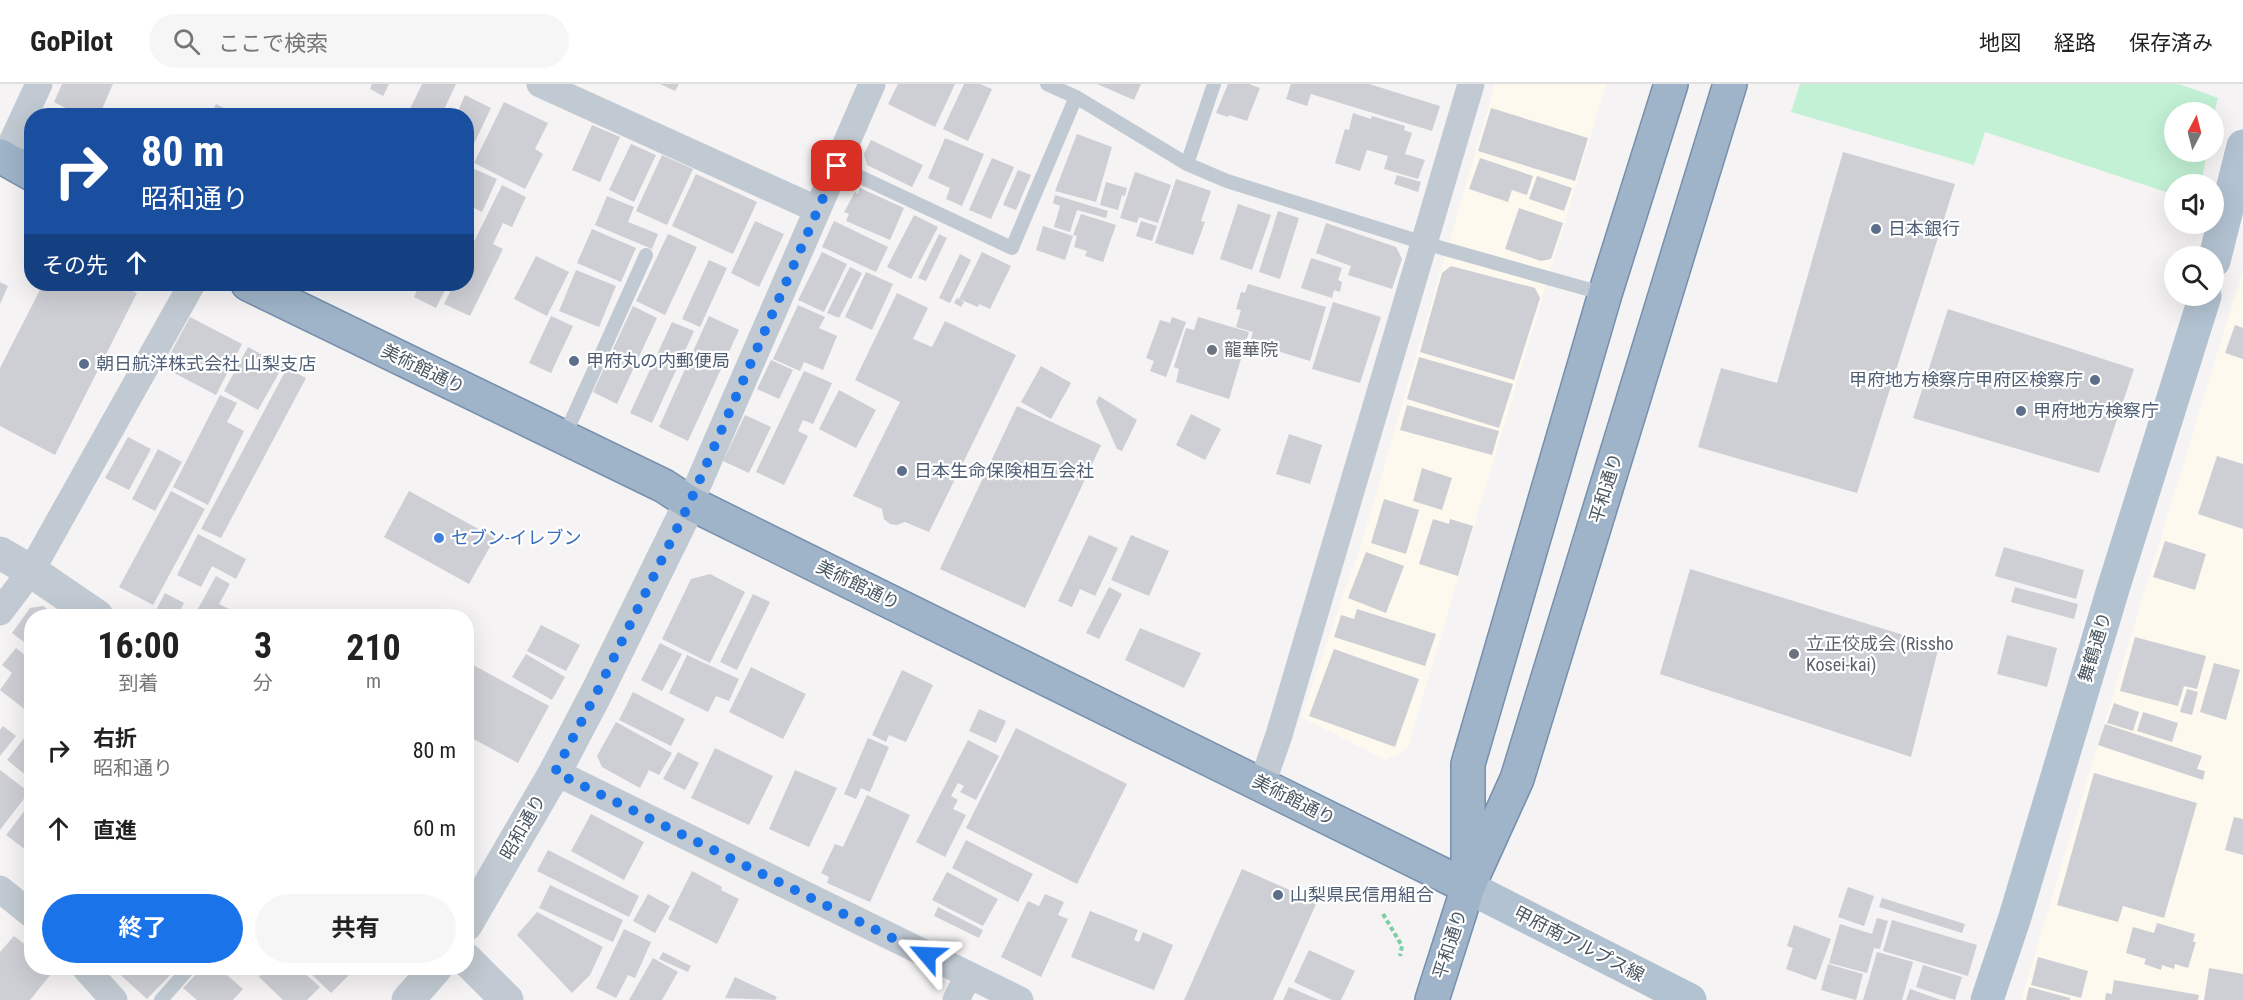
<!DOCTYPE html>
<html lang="ja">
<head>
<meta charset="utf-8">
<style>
  :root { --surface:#fff; --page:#f6f6f6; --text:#222; --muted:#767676; --line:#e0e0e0; --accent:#1a73e8 }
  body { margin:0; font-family:"Roboto Condensed","Noto Sans JP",sans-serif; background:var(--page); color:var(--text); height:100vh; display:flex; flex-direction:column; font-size:22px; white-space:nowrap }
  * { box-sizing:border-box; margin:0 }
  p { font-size:20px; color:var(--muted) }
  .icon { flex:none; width:33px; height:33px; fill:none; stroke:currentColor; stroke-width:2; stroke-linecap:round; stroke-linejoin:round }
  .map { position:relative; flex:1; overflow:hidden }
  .details { position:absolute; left:24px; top:525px; width:450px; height:366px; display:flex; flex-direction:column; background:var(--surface); border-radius:24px; box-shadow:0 6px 24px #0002 }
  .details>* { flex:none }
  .hud { position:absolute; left:24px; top:24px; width:450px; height:183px; border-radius:24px; box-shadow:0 6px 24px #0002; background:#1a4fa0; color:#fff; overflow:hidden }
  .needle { width:39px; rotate:7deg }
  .tools { position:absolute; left:2164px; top:18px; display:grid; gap:12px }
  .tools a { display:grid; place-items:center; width:60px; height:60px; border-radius:50%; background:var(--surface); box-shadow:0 6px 24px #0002; font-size:30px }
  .pin { position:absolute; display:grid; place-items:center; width:51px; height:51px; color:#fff; margin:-26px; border-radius:12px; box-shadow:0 3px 9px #0006 }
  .me { position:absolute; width:66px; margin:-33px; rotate:296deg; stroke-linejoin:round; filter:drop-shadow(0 0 4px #0008) }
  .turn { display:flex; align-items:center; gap:21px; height:126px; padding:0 18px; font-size:27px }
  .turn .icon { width:78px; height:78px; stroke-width:2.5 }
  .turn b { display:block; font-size:42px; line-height:51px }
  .then { display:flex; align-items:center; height:57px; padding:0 18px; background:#0003; gap:12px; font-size:22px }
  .eta { display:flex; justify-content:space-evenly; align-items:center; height:102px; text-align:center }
  .eta b { font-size:36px; font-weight:700; line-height:42px }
  .cta { display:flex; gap:12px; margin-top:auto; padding:12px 18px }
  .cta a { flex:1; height:69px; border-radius:36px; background:var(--accent); color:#fff; font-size:24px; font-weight:700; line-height:69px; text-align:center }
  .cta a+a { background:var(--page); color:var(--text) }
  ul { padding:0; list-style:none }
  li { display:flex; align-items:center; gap:18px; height:78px; padding:0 18px }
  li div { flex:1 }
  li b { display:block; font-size:22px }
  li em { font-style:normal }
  header { display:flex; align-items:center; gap:36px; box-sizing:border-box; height:84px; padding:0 30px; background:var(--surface); border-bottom:2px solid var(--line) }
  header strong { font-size:28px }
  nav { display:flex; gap:33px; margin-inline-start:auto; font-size:21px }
  .search { width:420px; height:54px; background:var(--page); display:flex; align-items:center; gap:15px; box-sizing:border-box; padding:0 21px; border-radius:33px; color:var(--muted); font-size:22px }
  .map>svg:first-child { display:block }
  .commercial { fill:#fdf9ef }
  .green { fill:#c3f1d5 }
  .building { fill:#cdcfd5 }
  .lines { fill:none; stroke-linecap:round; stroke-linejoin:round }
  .trunk-casing { stroke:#7690ad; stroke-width:36 }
  .path { stroke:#7ad0a6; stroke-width:4; stroke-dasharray:4.5 3; stroke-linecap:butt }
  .service { stroke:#c1cad2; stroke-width:14 }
  .minor { stroke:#c1cad2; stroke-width:27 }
  .tertiary { stroke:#c1cad2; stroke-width:33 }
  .primary { stroke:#b3c2d1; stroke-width:33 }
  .trunk { stroke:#9fb4c9; stroke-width:33 }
  .route { stroke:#1a73e8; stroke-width:10; stroke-dasharray:0 18 }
  .service-dot { fill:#5c6f8a; stroke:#fff; stroke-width:2 }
  .worship-dot { fill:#6b7280; stroke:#fff; stroke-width:2 }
  .shop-dot { fill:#3f7fe0; stroke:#fff; stroke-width:2 }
  .labels { text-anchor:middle; stroke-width:4.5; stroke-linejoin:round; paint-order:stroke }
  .service-label { font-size:18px; fill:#4e5e75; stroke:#fff; text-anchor:start }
  .worship-label { font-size:18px; fill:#5b616d; stroke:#fff; text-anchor:start }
  .street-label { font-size:18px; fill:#4a5661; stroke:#fff }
  .shop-label { font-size:18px; fill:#366cbe; stroke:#fff; text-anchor:start }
</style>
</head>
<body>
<header>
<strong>GoPilot</strong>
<div class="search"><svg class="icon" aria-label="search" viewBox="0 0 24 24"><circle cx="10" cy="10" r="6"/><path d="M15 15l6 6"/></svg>ここで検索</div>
<nav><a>地図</a><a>経路</a><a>保存済み</a></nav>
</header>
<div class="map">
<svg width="2243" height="916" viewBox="0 0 2243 916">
  <rect width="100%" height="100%" fill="#f5f3f3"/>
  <!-- commercial -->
  <path class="commercial" d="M1495 0H1606L1407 666 1385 676 1301 633 1362 458Z
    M2243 185V916H2021L2145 505Z"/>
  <!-- green -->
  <path class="green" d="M1800 0H2179L2218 14 2214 30V28H2175V68H2207L2201 100H2175V111L1985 48 1974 81 1791 28Z"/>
  <!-- building -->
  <path class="building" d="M62 0H113L99 32H81L54 18Z
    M372 0H389L383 12 370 5Z
    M422 0H456L441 32H425L410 25Z
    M660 0H679L675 7Z
    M898 0H955L935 43 888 20Z
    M964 0H980L992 5 968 57 943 45Z
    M1097 0H1141L1134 16Z
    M1228 0H1249L1260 4 1247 37 1229 31 1228 33 1216 29Z
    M1291 0H1369L1440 22 1432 47 1311 10 1307 22 1286 15Z
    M465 11 491 24 471 66 466 63V32H456Z
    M504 18 548 39 535 65 543 70 525 105 474 79Z
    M216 20 240 32H210Z
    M1491 24 1588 54 1575 97 1478 67Z
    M1353 29 1371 35 1372 32 1405 42 1404 46 1412 49 1405 70 1425 76 1418 95 1384 85 1388 72 1367 66 1360 87 1335 79 1345 45 1349 46Z
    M592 41 620 53 600 98 572 86Z
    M1077 50 1112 63 1096 118 1055 107Z
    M945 54 984 70 962 122 946 115 950 104 928 94Z
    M871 56 923 81 912 103 867 81 864 70Z
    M631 60 656 71 634 118 609 106Z
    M1843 68 1955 100 1857 409 1698 363 1721 284 1777 299Z
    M662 71 693 85 667 141 636 127Z
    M992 74 1014 83 991 135 969 126Z
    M1480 74 1533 92 1527 111 1512 106 1508 118 1469 105Z
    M472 84 497 95 482 128 466 120V98Z
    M1018 86 1031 91 1016 126 1003 121Z
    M1135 88 1171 101 1158 139 1139 133 1137 139 1120 134Z
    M696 90 757 118 733 170 672 142Z
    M1397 91 1421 98 1418 108 1394 100Z
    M1537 92 1572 104 1564 127 1529 115Z
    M1176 95 1211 107 1201 137 1205 138 1193 171 1155 159Z
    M1106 98 1127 104 1125 112 1122 111 1118 126 1100 121Z
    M502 101 526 113 512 143 503 139 493 160 503 165 470 232 444 220 454 200H466V174Z
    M860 104 904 124 890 156 846 137 849 130 844 128 855 108 858 110Z
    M1055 111 1108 127 1106 134 1077 126 1070 148 1054 143 1060 122 1053 119Z
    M607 112 634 123 628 138 658 150 652 165 595 141Z
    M1238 120 1271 131 1252 186 1220 175Z
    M1519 124 1563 139 1551 175 1541 177 1505 165Z
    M1278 127 1299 134 1280 195 1259 188Z
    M1081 130 1116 141 1103 178 1085 172 1087 167 1074 163 1077 152 1073 151Z
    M914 131 938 143 911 195 887 183Z
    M755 137 784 150 759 203 731 189Z
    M834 137 888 163 876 188 822 163Z
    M1141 137 1157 142 1152 157 1136 152Z
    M1326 139 1396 163 1402 175 1392 205 1348 191 1351 182 1316 169Z
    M1043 142 1073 152 1065 176 1036 166Z
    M592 145 636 164 621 198 577 179Z
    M668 150 697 163 665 231 636 217Z
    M939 150 947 154 926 197 918 194Z
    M822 168 847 180 824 228 798 216Z
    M982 168 1011 182 990 225 979 220 978 223 959 215Z
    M960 170 971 176 950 219 939 214Z
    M536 172 569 188 547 232 514 215Z
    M1311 174 1342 184 1338 196 1342 198 1340 208 1334 206 1332 214 1301 204Z
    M709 176 727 184 700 243 682 235Z
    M1451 182 1535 204 1540 214 1514 296 1420 268 1442 189Z
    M850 183 862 189 839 234 827 229Z
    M576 186 616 202 599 243 559 227Z
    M866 188 893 200 872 246 845 233Z
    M0 198 8 202 0 220Z
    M43 200H117L137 209 55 371 0 342V284Z
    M420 200H448L436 224 414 213Z
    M1248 200 1326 223 1310 277 1274 266V269L1249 262 1253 248 1236 243 1241 226 1236 225 1241 208 1245 209Z
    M897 209 928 224 913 255 932 263 945 237 1016 271 929 448 905 438 897 441 890 440 884 435 882 425 853 412 900 318 855 296Z
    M957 214 964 218 961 223 954 219Z
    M1333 218 1381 233 1360 299 1312 285Z
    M798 221 825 233 819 244 837 252 823 286 804 278 800 287 773 275Z
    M633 222 657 234 617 320 593 308Z
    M1948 225 2134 285 2099 389 1913 334Z
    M551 232 573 242 551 289 529 279Z
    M709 232 739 246 688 357 659 343Z
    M190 233 242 260 216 311 163 283Z
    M1172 233 1186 238 1166 293 1150 287 1154 277 1146 274 1160 236 1170 239Z
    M1198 233 1249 248 1229 315 1176 298 1179 285 1174 283 1186 244 1194 246Z
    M672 238 694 247 652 339 630 329Z
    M2235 241 2243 244V275L2225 269Z
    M248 263 283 282 258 326 224 307Z
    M1419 273 1513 300 1499 344 1407 315Z
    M771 276 793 286 779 315 757 305Z
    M1041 282 1071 299 1051 335 1021 318Z
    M287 284 306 294 221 454 201 445Z
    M804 287 832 299 813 340 803 336 798 347 808 352 784 401 756 388Z
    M839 306 876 326 856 364 819 345Z
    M220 311 237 319 227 338 244 347 208 421 173 403Z
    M1099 312 1137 336 1122 367 1117 365 1096 318Z
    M1407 321 1499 347 1492 371 1400 346Z
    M1017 322 1101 361 1025 524 940 485Z
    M1191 330 1221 345 1205 376 1176 361Z
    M745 331 771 343 749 389 723 377Z
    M1289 350 1322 361 1310 400 1276 390Z
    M128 353 151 365 129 406 105 394Z
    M158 365 182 378 155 427 132 415Z
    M2217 372 2243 380V445L2198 430Z
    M1422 384 1452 394 1442 426 1413 417Z
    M171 407 205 425 153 521 119 503Z
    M409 407 495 454 469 500 384 453Z
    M1384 415 1419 426 1406 470 1371 459Z
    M1433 435 1449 440 1450 435 1473 442 1458 492 1419 480Z
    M198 450 246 475 236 495 212 482 201 503 177 491Z
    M1089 451 1118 464 1095 512 1080 505 1072 523 1058 517Z
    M1131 451 1169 467 1149 512 1111 496Z
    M2165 457 2206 470 2195 506 2153 493Z
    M2004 463 2084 486 2076 515 1995 492Z
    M1366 468 1404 482 1386 529 1348 514Z
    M1690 485 1939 562 1911 673 1660 590Z
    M710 490 745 508 710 579 662 555 691 495Z
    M216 492 230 500 219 520 239 530 238 532H194Z
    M1109 503 1122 510 1099 555 1086 549Z
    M2015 503 2078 520 2074 535 2011 518Z
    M165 509 184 519 177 532H153Z
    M753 510 770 518 737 586 720 578Z
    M43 522 57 532H32V564L12 549 30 524Z
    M1357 525 1436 550 1425 582 1334 553 1341 531 1354 535Z
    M541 541 580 561 566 587 527 567Z
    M1140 544 1201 569 1184 604 1125 576Z
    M2007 551 2057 564 2047 603 1997 590Z
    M2135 553 2206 572 2197 605 2184 602 2178 622 2120 607Z
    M660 559 682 570 662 607 641 596Z
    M16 564 32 577V631L0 606 12 589 2 581Z
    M1334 565 1419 595 1395 663 1309 632Z
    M526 570 565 593 552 616 512 593Z
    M687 571 739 595 729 617 716 612 708 628 669 609Z
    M2214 579 2240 586 2226 636 2200 628Z
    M473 581 549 622 518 679 466 651V619L474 605 466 601V593Z
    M751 583 806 610 783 655 729 628Z
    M902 586 933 601 906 658 889 651 886 658 872 651Z
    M2187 605 2198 608 2192 631 2180 628Z
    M633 608 685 635 671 662 619 636Z
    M2114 619 2139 628 2133 647 2107 639Z
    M979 625 1006 637 996 659 969 647Z
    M2143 628 2178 639 2172 658 2137 647Z
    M616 638 672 669 659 691 649 686 640 704 602 683 597 672Z
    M2105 640 2202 672 2197 685 2205 687 2203 696 2098 661Z
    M3 642 16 652 0 672V646Z
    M1016 644 1127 700 1077 800 966 744Z
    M25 653 32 658V696L7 676Z
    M868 654 889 663 870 708 861 704 856 715 844 710Z
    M968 656 999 672 976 716 960 708 964 702 958 699 951 712 958 716 953 725 966 731 945 773 916 758Z
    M715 664 773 692 749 741 691 714Z
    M678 668 699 679 685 706 663 695Z
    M0 686 29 708 0 746Z
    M795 686 837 704 809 763 769 745Z
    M2094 689 2197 719 2164 834 2123 822 2118 838 2057 821Z
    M867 711 910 731 870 818 827 799 829 793 821 789 835 760 843 763Z
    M32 717V762L26 766 6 751Z
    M591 730 644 758 624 796 571 767Z
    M2234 733 2243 735V771L2225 766Z
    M966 756 1033 790 1018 818 952 784Z
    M548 766 639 812 629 833 537 787Z
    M1242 785 1317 818 1273 916H1184Z
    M692 787 722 803 721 806 739 815 717 860 668 835Z
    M947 788 998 815 983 842 932 816Z
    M550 801 623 836 613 858 539 824Z
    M1848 803 1874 812 1864 842 1838 833Z
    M648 810 670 822 655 849 633 837Z
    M1045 810 1064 818 1058 831 1068 835 1041 893 1001 873 1028 817 1039 822Z
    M1882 814 1965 840 1962 849 1879 823Z
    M938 823 983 846 979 854 934 832Z
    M1090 827 1138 846 1134 856 1139 858 1143 848 1173 861 1154 906 1071 873Z
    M537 828 603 863 590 891 572 909 517 851Z
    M1877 834 1888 837 1880 865 1874 864 1867 889 1829 879 1840 840 1872 850Z
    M1892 836 1977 861 1968 892 1883 867Z
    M2157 839 2195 850 2193 858H2196L2188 884 2175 880 2174 885 2162 881 2161 886 2144 880 2146 875 2126 869 2133 843 2154 849Z
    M1794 841 1831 855 1816 896 1786 885 1793 864 1787 862Z
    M624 845 651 858 635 894 628 891 616 914 596 904Z
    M14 852 32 866V884L55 885 30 916H0V868Z
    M1309 866 1355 887 1341 916H1332L1294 898Z
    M663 868 691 882 688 888 659 875Z
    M1877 868 1913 878 1902 916H1863Z
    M2038 873 2088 887 2081 914 2031 901Z
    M653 874 678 888 662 916H629Z
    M1828 880 1863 890 1856 916 1821 906Z
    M1923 881 1962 893 1955 916 1916 903Z
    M113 884H177L147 915Z
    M202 884H219L243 905 233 916H197L183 904Z
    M256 884H299L320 903 307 916H283L259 893 262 889Z
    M305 884H356L331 909Z
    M2209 884 2243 890V916H2204Z
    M735 893 777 913 775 916 725 914Z
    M2114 896 2199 911 2198 916H2105L2106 909 2112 910Z
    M1289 903 1319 916H1283Z
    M2029 903 2070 914V916H2026Z
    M1910 905 1941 916H1906Z"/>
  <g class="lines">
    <!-- trunk casing -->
    <g class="trunk-casing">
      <path id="trunk" d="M0 72 32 90
        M248 200 664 402 690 419 1468 803
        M1468 792V680L1605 210 1671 0
        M1432 916 1468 803 1517 695 1730 0"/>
    </g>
    <!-- path -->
    <path class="path" d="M1383 830 1402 862 1400 872"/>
    <!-- service -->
    <path class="service" d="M1047 0 1076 13 1187 80 1227 97 1424 159 1605 210
      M1187 80 1214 0
      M837 82 1012 164 1076 13
      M564 353 646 171
      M161 916 189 884"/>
    <!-- minor -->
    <path class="minor" d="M540 0 816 125
      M4 75 39 0
      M690 419 872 0
      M0 528 31 487 192 200
      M555 688 1020 916
      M1262 700 1279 651 1471 0
      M0 805 32 831
      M85 884 114 916
      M956 916 968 892"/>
    <!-- tertiary -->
    <path class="tertiary" d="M0 469 31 487 97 532
      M466 841 555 688 597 608 690 419
      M466 875 507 916
      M408 916 436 884"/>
    <!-- primary -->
    <path class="primary" d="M2214 177 2243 62
      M1468 803 1690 916
      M1987 916 2015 833 2113 505 2205 212"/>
    <!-- trunk -->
    <use href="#trunk" class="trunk"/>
  </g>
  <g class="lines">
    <!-- route -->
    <path class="route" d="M837 82 690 418 597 608 555 688 927 871"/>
  </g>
  <!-- markers -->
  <g class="service-dot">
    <circle cx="1876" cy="145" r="6"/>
    <circle cx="574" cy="277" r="6"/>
    <circle cx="84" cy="280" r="6"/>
    <circle cx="2095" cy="296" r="6"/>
    <circle cx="2021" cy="327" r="6"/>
    <circle cx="902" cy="387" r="6"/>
    <circle cx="1278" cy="811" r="6"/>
  </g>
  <g class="worship-dot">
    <circle cx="1212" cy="266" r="6"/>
    <circle cx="1794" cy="570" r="6"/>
  </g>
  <circle class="shop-dot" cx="439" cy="454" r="6"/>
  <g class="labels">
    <!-- service labels -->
    <g class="service-label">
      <text x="1888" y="151">日本銀行</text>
      <text x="586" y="283">甲府丸の内郵便局</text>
      <text x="96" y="286">朝日航洋株式会社 山梨支店</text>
      <text x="2083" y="302" text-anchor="end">甲府地方検察庁甲府区検察庁</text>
      <text x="2033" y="333">甲府地方検察庁</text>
      <text x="914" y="393">日本生命保険相互会社</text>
      <text x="1290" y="817">山梨県民信用組合</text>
    </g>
    <!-- worship labels -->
    <g class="worship-label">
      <text x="1224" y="272">龍華院</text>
      <text x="1806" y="566">立正佼成会 (Rissho<tspan x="1806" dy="21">Kosei-kai)</tspan></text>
    </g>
    <!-- street labels -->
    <g class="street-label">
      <text transform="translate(423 285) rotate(26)" y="6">美術館通り</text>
      <text transform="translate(1606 404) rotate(-73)" y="6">平和通り</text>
      <text transform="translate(858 501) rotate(26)" y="6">美術館通り</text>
      <text transform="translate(2095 563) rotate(-73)" y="6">舞鶴通り</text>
      <text transform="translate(1294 716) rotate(27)" y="6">美術館通り</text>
      <text transform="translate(523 743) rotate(-60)" y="6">昭和通り</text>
      <text transform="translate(1450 860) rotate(-72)" y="6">平和通り</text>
      <text transform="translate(1579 860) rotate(27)" y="6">甲府南アルプス線</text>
    </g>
    <!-- shop labels -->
    <g class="shop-label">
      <text x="451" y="460">セブン-イレブン</text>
    </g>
  </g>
</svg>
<div class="tools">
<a><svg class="needle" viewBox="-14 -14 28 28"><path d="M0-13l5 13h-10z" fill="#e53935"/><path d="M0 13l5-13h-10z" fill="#767676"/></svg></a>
<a><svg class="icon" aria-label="sound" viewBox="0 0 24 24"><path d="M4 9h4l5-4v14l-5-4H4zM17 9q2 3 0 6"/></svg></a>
<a><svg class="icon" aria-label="search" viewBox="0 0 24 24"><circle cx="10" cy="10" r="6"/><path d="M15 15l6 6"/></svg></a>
</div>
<div class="pin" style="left:837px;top:82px;background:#d93025"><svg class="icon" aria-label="arrive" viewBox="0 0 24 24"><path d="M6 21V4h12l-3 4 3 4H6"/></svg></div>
<svg class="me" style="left:927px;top:871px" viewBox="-20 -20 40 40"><path d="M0-17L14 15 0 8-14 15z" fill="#1a73e8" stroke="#fff" stroke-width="4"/></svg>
<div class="hud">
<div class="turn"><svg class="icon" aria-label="right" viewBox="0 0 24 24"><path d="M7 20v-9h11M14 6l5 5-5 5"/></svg><div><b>80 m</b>昭和通り</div></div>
<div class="then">その先<svg class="icon" aria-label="ahead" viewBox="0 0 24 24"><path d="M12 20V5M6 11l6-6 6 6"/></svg></div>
</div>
<section class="details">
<div class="eta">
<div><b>16:00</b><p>到着</p></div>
<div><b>3</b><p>分</p></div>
<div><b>210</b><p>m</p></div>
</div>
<ul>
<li><svg class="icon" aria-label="right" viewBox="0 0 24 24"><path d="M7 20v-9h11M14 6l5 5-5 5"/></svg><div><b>右折</b><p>昭和通り</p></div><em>80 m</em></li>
<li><svg class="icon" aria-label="ahead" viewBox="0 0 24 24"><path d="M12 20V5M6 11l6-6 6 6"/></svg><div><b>直進</b></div><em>60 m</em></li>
</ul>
<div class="cta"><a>終了</a><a>共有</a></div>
</section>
</div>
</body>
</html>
